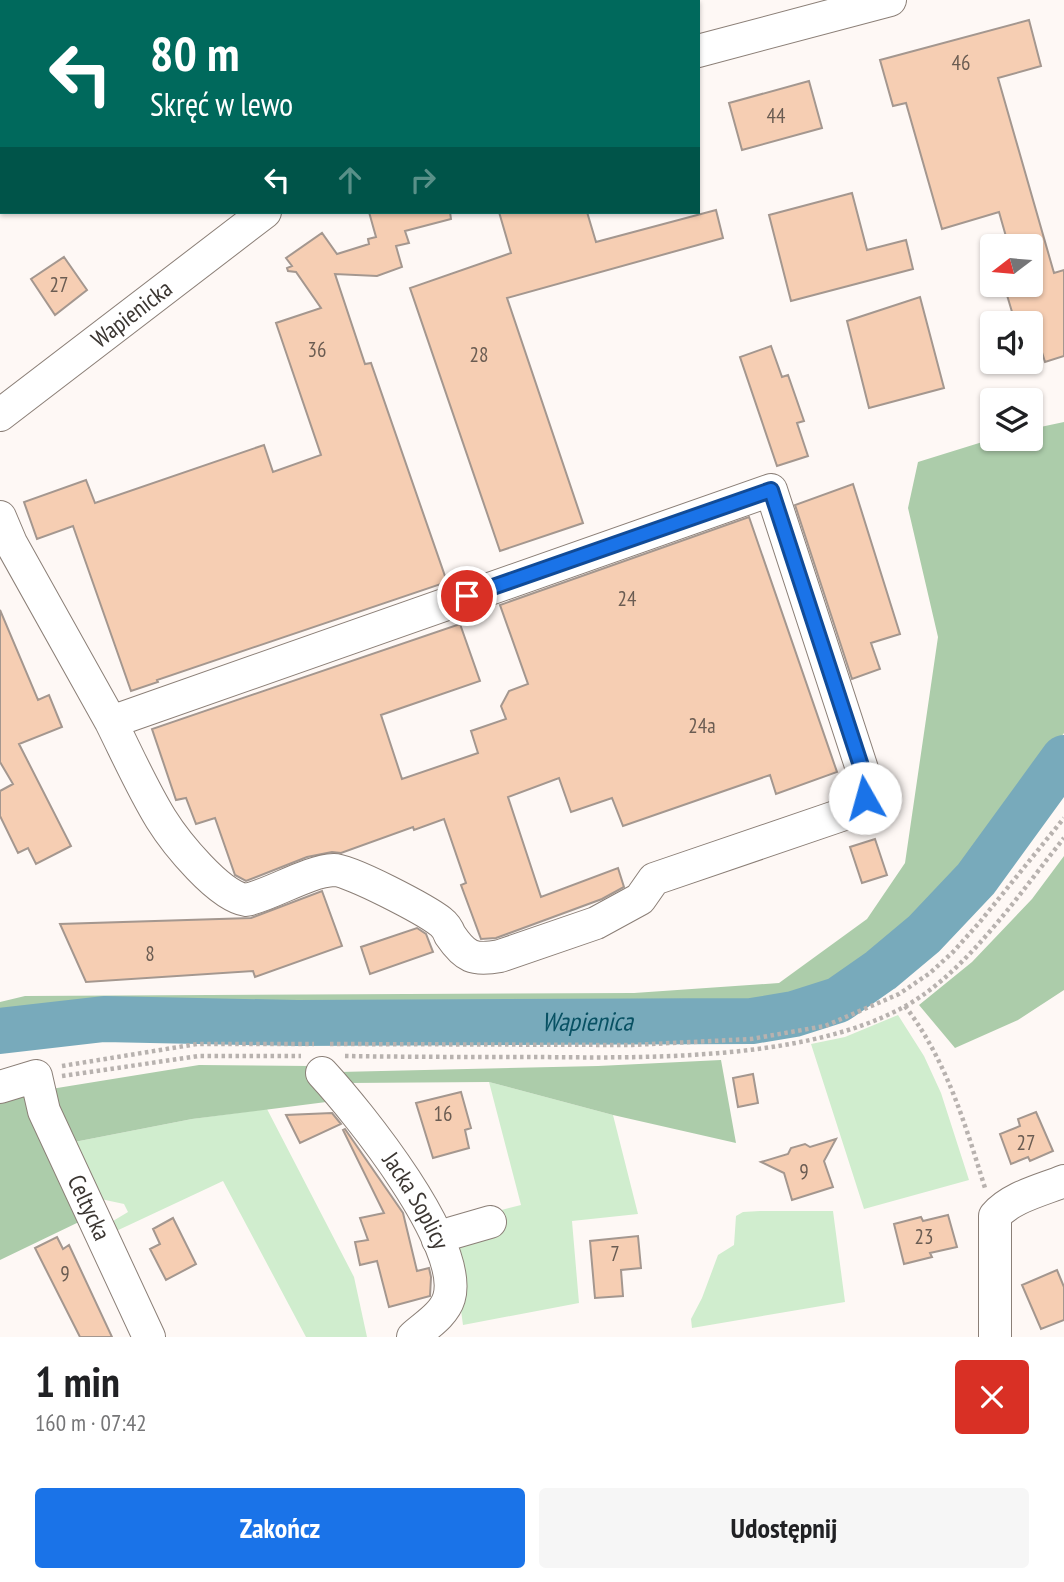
<!DOCTYPE html>
<html lang="pl">
<head>
<meta charset="utf-8">
<style>
  :root { --surface:#fff; --page:#f6f6f6; --text:#202124; --muted:#757577; --accent:#1a73e8 }
  body { margin:0; font-family:"PT Sans Narrow",sans-serif; background:var(--page); color:var(--text); height:100vh; display:flex; flex-direction:column; font-size:26px; white-space:nowrap }
  * { box-sizing:border-box; margin:0 }
  p { font-size:23px; color:var(--muted) }
  .icon { flex:none; width:38px; height:38px; fill:none; stroke:currentColor; stroke-width:2; stroke-linecap:round; stroke-linejoin:round }
  .map { position:relative; height:1337px; overflow:hidden }
  .drawer { display:flex; flex-direction:column; background:var(--surface); flex:1 }
  .drawer>* { flex:none }
  .top-card { position:absolute; left:0px; top:0px; width:700px; height:214px; box-shadow:0 2px 5px #0004; background:#00695c; color:#fff; overflow:hidden }
  .needle { width:46px; rotate:254deg }
  .controls { position:absolute; left:980px; top:234px; display:grid; gap:14px }
  .controls a { display:grid; place-items:center; width:63px; height:63px; border-radius:7px; background:var(--surface); box-shadow:0 2px 5px #0004; font-size:35px }
  .pin { position:absolute; display:grid; place-items:center; width:60px; height:60px; color:#fff; margin:-30px; border:4px solid #fff; border-radius:50%; box-shadow:0 2px 7px #0007 }
  .me { position:absolute; width:77px; margin:-38px; rotate:353deg; stroke-linejoin:round; filter:drop-shadow(0 0 5px #0008) }
  .turn { display:flex; align-items:center; gap:24px; height:147px; padding:0 35px; font-size:32px }
  .turn .icon { width:91px; height:91px; stroke-width:2.5 }
  .turn b { display:block; font-size:49px; line-height:60px }
  .lanes { display:flex; align-items:center; height:66px; padding:0 35px; background:#0003; justify-content:center; gap:35px; direction:ltr }
  .lanes .off { opacity:.35 }
  .round { display:grid; place-items:center; flex:none; width:74px; height:74px; border-radius:7px; background:var(--page) }
  .head { display:flex; align-items:center; justify-content:space-between; height:119px; padding:0 35px }
  h1 { font-size:42px; font-weight:700; line-height:52px }
  .button { display:flex; gap:14px; margin-top:auto; padding:14px 35px }
  .button a { flex:1; height:80px; border-radius:7px; background:var(--accent); color:#fff; font-size:28px; font-weight:700; line-height:80px; text-align:center }
  .button a+a { background:var(--page); color:var(--text) }
  .map>svg:first-child { display:block }
  .green { fill:#d0edce }
  .forest { fill:#acccaa }
  .lines { fill:none; stroke-linecap:round; stroke-linejoin:round }
  .river { stroke:#78aabb; stroke-width:46 }
  .building { fill:#f6ceb3; stroke:#a4978f; stroke-width:2 }
  .minor-casing { stroke:#8b7f77; stroke-width:34 }
  .path { stroke:#b8b2af; stroke-width:4.5; stroke-dasharray:3.5 3.5; stroke-linecap:butt }
  .minor { stroke:#fff; stroke-width:32 }
  .route-casing { stroke:#114b97; stroke-width:18 }
  .route { stroke:#1a73e8; stroke-width:12 }
  .labels { text-anchor:middle; stroke-width:5; stroke-linejoin:round; paint-order:stroke }
  .number-label { font-size:21px; fill:#6a5c52 }
  .street-label { font-size:24px; fill:#3b3632; stroke:#fff }
  .water-label { font-size:26px; font-style:italic; fill:#085163; stroke:#fff }
</style>
</head>
<body>
<div class="map">
<svg width="1064" height="1337" viewBox="0 0 1064 1337">
  <rect width="100%" height="100%" fill="#fef8f5"/>
  <!-- green -->
  <path class="green" d="M898 1015 924 1056 941 1093 969 1180 864 1209 811 1044 845 1037Z
    M489 1082 613 1115 638 1214 572 1221 579 1303 463 1325 453 1252 490 1213 521 1205Z
    M267 1109 354 1277 367 1337H306L223 1181 112 1233 108 1224 128 1212 124 1204 96 1198 69 1143 192 1119Z
    M760 1211H833L845 1302 692 1328 691 1319 702 1298 718 1255 734 1245 736 1216 743 1212Z"/>
  <!-- forest -->
  <path class="forest" d="M1064 422V733L967 869 919 927 874 966 833 989 790 1006 731 1011 481 1013 201 1010 102 1012 0 1023V1002L25 996 634 993 779 983 867 919 905 863 938 637 908 508 918 462 992 439H1031V429Z
    M1064 856V990L1018 1020 955 1048 919 1005 972 962 1032 899Z
    M721 1060 736 1143 613 1115 489 1082 347 1083 339 1072 598 1066Z
    M199 1065 309 1066 334 1101 192 1119 69 1143 51 1089Z
    M25 1089 81 1221 0 1260V1099Z"/>
  <g class="lines">
    <!-- river -->
    <path class="river" id="s1" d="M0 1031 104 1019 297 1023 752 1021 794 1014 838 1000 881 970 924 934 976 879 1064 758"/>
  </g>
  <!-- building -->
  <path class="building" d="M1029 20 1041 66 998 78 1054 273 1064 270V356L1045 362 1031 317 1015 322 1004 285H1031V247H1009L999 212 942 229 906 103 893 106 880 60Z
    M809 81 822 128 742 150 729 103Z
    M852 193 867 250 906 240 913 269 791 301 769 215Z
    M716 210 723 238 507 298 583 523 500 551 410 288 511 253 499 212H587L596 242Z
    M369 212H450L451 219 405 231 409 243 396 246 402 267 377 276 335 274 365 364 371 363 447 582 157 680 158 682 131 691 73 526 37 539 24 502 86 480 95 503 264 445 273 472 321 455 276 323 321 308 296 272 288 271 287 268 292 266 286 258 322 233 337 254 369 244 368 239 376 237Z
    M64 257 87 290 55 315 31 279Z
    M920 297 944 388 869 408 847 321Z
    M771 346 782 377 788 375 804 421 797 423 808 456 777 466 740 357Z
    M853 484 900 634 871 643 880 669 852 679 795 505Z
    M749 517 837 772 776 794 770 775 623 826 612 798 571 812 559 778 508 797 541 897 618 868 624 887 602 899 496 938 481 939 461 885 466 883 444 819 414 830 413 827 341 853 332 852 307 857 246 881 235 875 215 818 196 824 186 798 176 800 152 729 460 624 480 681 381 715 402 779 478 753 471 731 506 719 501 706 509 691 528 684 500 605Z
    M0 610 38 700 49 695 62 727 19 744 71 846 36 864 28 848 18 853 0 816V791L13 784 0 762Z
    M875 839 887 875 862 883 850 847Z
    M322 891 342 946 255 977 253 971 86 982 60 924 251 918Z
    M417 928 426 934 433 952 370 974 361 947Z
    M753 1074 758 1103 738 1107 733 1078Z
    M461 1092 471 1128 465 1130 469 1148 433 1158 416 1103Z
    M1036 1112 1053 1151 1030 1161 1028 1157 1011 1164 1000 1134 1020 1126 1018 1119Z
    M332 1113 341 1124 300 1143 286 1115Z
    M345 1129 403 1213 417 1271 429 1268 431 1277 430 1296 389 1307 377 1261 360 1265 355 1242 368 1240 360 1218 384 1213 343 1130Z
    M836 1139 824 1161 833 1187 792 1200 784 1173 761 1162 788 1154 791 1148 805 1144 810 1147Z
    M948 1215 957 1247 930 1253 932 1257 904 1264 894 1224 921 1217 923 1221Z
    M173 1218 196 1264 166 1280 150 1249 160 1244 153 1229Z
    M638 1236 641 1268 621 1270 623 1296 595 1298 590 1241Z
    M57 1237 63 1249 69 1245 112 1337H80L35 1248Z
    M1057 1270 1064 1287V1320L1041 1329 1022 1285Z"/>
  <g class="lines">
    <!-- minor casing -->
    <g class="minor-casing">
      <g id="minor">
        <path d="M301 0V2"/>
        <path d="M698 51 890 0"/>
        <path id="s2" d="M0 415 265 212"/>
        <path d="M0 517 11 543 111 722 771 490 863 772C867 788 866 797 856 810L654 879 640 899 596 923 500 956C473 961 465 957 450 935 448 930 445 925 441 922 426 910 350 870 334 870 308 871 273 894 246 900 219 896 176 843 161 819 142 788 127 754 111 722"/>
        <path id="s3" d="M322 1073C358 1112 465 1244 449 1298 444 1315 425 1326 413 1337"/>
        <path id="s4" d="M0 1087 36 1076 44 1111 149 1337"/>
        <path d="M438 1240 452 1233 490 1222"/>
        <path d="M995 1337V1216C1011 1197 1042 1190 1064 1181"/>
      </g>
    </g>
    <!-- path -->
    <path class="path" d="M905 1006C947 1061 965 1124 985 1188
      M330 1044 632 1045 751 1039 825 1026 899 994 930 973 953 952 979 923 1064 818
      M345 1056C408 1057 472 1057 535 1057 649 1058 827 1062 923 995 976 958 1023 889 1064 838
      M62 1066 197 1044H314
      M62 1076 199 1056H301"/>
    <!-- minor -->
    <use href="#minor" class="minor"/>
  </g>
  <g class="lines">
    <!-- route casing -->
    <g class="route-casing">
      <path id="route" d="M467 596 771 490 863 772 866 784 865 798"/>
    </g>
    <!-- route -->
    <use href="#route" class="route"/>
  </g>
  <g class="labels">
    <!-- number labels -->
    <g class="number-label">
      <text x="961" y="70">46</text>
      <text x="776" y="123">44</text>
      <text x="59" y="292">27</text>
      <text x="317" y="357">36</text>
      <text x="479" y="362">28</text>
      <text x="627" y="606">24</text>
      <text x="702" y="733">24a</text>
      <text x="150" y="961">8</text>
      <text x="443" y="1121">16</text>
      <text x="1026" y="1150">27</text>
      <text x="804" y="1179">9</text>
      <text x="924" y="1244">23</text>
      <text x="615" y="1261">7</text>
      <text x="65" y="1281">9</text>
    </g>
    <!-- street labels -->
    <g class="street-label">
      <text dy="8" stroke="none"><textPath href="#s2" startOffset="166">Wapienicka</textPath></text>
      <text dy="8" stroke="none"><textPath href="#s3" startOffset="159">Jacka Soplicy</textPath></text>
      <text dy="8" stroke="none"><textPath href="#s4" startOffset="180">Celtycka</textPath></text>
    </g>
    <!-- water labels -->
    <g class="water-label">
      <text dy="9" stroke="none"><textPath href="#s1" startOffset="588">Wapienica</textPath></text>
    </g>
  </g>
</svg>
<div class="controls">
<a><svg class="needle" viewBox="-14 -14 28 28"><path d="M0-13l5 13h-10z" fill="#e53935"/><path d="M0 13l5-13h-10z" fill="#757577"/></svg></a>
<a><svg class="icon" aria-label="sound" viewBox="0 0 24 24"><path d="M4 9h4l5-4v14l-5-4H4zM17 9q2 3 0 6"/></svg></a>
<a><svg class="icon" aria-label="layers" viewBox="0 0 24 24"><path d="M12 4l9 5-9 5-9-5zM3 14l9 5 9-5"/></svg></a>
</div>
<div class="pin" style="left:467px;top:596px;background:#d93025"><svg class="icon" aria-label="arrive" viewBox="0 0 24 24"><path d="M6 21V4h12l-3 4 3 4H6"/></svg></div>
<svg class="me" style="left:865px;top:798px" viewBox="-20 -20 40 40"><circle r="19" fill="#fff"/><path d="M0-13L10 11 0 6-10 11z" fill="#1a73e8"/></svg>
<div class="top-card">
<div class="turn"><svg class="icon" aria-label="left" viewBox="0 0 24 24"><path d="M17 20v-9H6M10 6l-5 5 5 5"/></svg><div><b>80 m</b>Skręć w lewo</div></div>
<div class="lanes"><svg class="icon" aria-label="left" viewBox="0 0 24 24"><path d="M17 20v-9H6M10 6l-5 5 5 5"/></svg><svg class="icon off" aria-label="ahead" viewBox="0 0 24 24"><path d="M12 20V5M6 11l6-6 6 6"/></svg><svg class="icon off" aria-label="right" viewBox="0 0 24 24"><path d="M7 20v-9h11M14 6l5 5-5 5"/></svg></div>
</div>
</div>
<section class="drawer">
<div class="head"><div><h1>1 min</h1><p>160 m · 07:42</p></div><a class="round" style="background:#d93025;color:#fff"><svg class="icon" aria-label="close" viewBox="0 0 24 24"><path d="M6 6l12 12M18 6L6 18"/></svg></a></div>
<div class="button"><a>Zakończ</a><a>Udostępnij</a></div>
</section>
</body>
</html>
